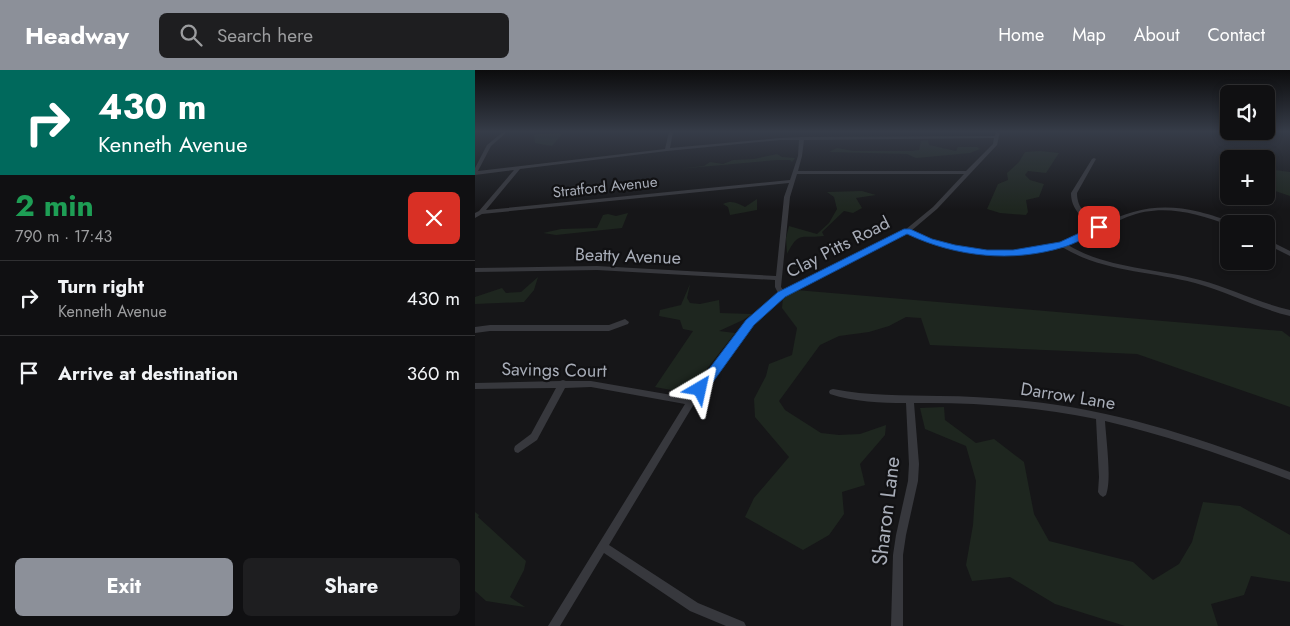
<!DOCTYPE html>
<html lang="en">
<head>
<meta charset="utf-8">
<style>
  :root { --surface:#101012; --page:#1e1e20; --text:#f1f3f6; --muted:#9c9d9f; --line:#303032; --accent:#8c9099 }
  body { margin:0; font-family:Jost,sans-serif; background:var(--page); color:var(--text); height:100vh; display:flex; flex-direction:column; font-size:19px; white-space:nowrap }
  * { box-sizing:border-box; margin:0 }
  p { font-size:16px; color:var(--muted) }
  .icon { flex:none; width:28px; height:28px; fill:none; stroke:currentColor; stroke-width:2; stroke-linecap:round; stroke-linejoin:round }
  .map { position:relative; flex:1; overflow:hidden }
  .side { display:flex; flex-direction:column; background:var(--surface); width:475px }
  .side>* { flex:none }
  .guide { background:#00695c; color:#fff; overflow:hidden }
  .buttons { position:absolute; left:745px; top:15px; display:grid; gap:10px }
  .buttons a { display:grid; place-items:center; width:55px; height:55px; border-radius:8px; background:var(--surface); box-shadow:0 2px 8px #0003,0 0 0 1px var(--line); font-size:25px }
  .pin { position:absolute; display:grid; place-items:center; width:42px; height:42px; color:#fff; margin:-21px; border-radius:10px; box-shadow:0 2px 8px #0006 }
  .me { position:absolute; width:55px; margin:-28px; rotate:36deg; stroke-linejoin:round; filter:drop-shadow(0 0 4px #0008) }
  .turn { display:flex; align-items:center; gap:18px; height:105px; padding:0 15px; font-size:22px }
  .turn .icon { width:65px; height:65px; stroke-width:2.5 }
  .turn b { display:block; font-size:35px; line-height:42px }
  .round { display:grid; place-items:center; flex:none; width:52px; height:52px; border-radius:8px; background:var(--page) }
  .overview { display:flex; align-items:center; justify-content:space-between; height:85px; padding:0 15px }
  h1 { font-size:30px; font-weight:700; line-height:38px; color:#1e9e55 }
  .primary-button { display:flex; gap:10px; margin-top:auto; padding:10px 15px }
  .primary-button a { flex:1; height:58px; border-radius:8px; background:var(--accent); color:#fff; font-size:20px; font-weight:700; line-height:58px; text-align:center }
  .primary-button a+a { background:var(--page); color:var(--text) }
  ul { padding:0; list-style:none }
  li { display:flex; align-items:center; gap:15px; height:75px; padding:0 15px; border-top:1px solid var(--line) }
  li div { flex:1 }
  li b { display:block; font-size:19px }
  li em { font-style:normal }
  header { display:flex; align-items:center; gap:30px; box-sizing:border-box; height:70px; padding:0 25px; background:var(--accent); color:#fff }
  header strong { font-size:24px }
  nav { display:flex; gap:28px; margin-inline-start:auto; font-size:18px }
  .search { width:350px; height:45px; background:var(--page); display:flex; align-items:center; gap:12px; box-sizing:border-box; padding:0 18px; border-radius:8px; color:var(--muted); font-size:19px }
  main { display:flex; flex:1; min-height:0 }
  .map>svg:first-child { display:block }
  .green { fill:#1e261f }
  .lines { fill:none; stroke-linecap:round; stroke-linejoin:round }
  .minor { fill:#37383d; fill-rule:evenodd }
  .route { fill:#1a73e8; stroke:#114b97 }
  .labels { text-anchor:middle; stroke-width:4.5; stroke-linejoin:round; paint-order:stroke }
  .far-street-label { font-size:15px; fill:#a8adb8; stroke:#111113 }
  .street-label { font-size:18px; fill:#a8adb8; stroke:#111113 }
  .near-street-label { font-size:21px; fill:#a8adb8; stroke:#111113 }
</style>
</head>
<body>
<header>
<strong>Headway</strong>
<div class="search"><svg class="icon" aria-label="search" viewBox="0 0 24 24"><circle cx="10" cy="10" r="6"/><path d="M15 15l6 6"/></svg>Search here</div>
<nav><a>Home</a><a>Map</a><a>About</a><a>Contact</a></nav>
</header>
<main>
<section class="side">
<div class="guide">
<div class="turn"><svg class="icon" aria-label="right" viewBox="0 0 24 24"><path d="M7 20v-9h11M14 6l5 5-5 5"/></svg><div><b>430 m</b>Kenneth Avenue</div></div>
</div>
<div class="overview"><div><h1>2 min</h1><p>790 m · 17:43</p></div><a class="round" style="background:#d93025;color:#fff"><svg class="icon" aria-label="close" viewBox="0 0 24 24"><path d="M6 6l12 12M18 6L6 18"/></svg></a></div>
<ul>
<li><svg class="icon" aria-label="right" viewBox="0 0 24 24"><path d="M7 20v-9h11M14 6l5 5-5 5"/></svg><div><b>Turn right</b><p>Kenneth Avenue</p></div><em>430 m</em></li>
<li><svg class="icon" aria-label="arrive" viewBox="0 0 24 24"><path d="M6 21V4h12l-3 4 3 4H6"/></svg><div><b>Arrive at destination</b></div><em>360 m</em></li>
</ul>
<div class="primary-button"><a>Exit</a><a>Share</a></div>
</section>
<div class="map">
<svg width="815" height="556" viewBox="0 0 815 556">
  <rect width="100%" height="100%" fill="#161618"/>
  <!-- green -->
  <path class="green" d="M97 62 88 63 77 76 60 73 59 65 64 64Z
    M453 70 454 75 481 81 483 77H502L505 79 495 83 441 88 432 84 354 82 362 78 378 81H437L444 80 446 71Z
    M565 81 584 83 571 103 553 101 550 105 555 110 569 114 564 127 551 130 553 142 551 145 525 143 512 139 523 114 533 110 532 103 544 92 550 82Z
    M302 84 307 87 320 88 317 92 315 90H302L202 99 229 96 235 92 248 94 258 90 279 89Z
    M800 100 815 102V126L791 118V110Z
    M387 121 401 125 381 128 387 138 378 143 369 141 347 162 349 166C326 169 324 160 312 184L311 168 314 156 342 164 354 153 362 139 359 127 352 122Z
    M282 129V140L255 145 253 137 248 134C257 130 262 133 270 137Z
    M153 143 147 158 81 165 68 163 86 159 122 158 128 145 133 144 141 146Z
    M63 207 59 220 49 232 0 234V227L27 218 31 223 46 222Z
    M215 214 212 228 215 233 225 234 244 230 245 243 277 244 268 250 244 261 260 263 213 323 180 317 218 261 208 259 205 250 184 246 185 240 206 235Z
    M309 219 807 261 815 267V337L662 284 455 275 446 248 431 247 414 256 394 262 364 266 345 275 304 331 310 340 346 363 364 365 385 364 411 355 410 365 385 394 390 415 367 422 369 444 354 465 328 480 270 447 279 428 314 387 280 347 279 329 291 306 294 294 317 285 322 258 307 238Z
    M469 337 470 350 501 373 519 369 549 392 559 444 574 471 658 492 678 510 704 494 717 472 728 432 765 436 815 465V512L776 506 769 525 736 534 743 556H650L580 534 535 507 497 511 491 495 498 455 501 411 491 376 450 359 445 338Z
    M0 442 4 445 3 447 51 491 49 500 35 527 50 537 11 531 0 521Z"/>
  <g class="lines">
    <!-- minor -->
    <path class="minor" d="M28 62H32L16 76 3 101 190 79 194 62H198L195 78 305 68 327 67 520 66 521 62H525L522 75 462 139 436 161C482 182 536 190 586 174 598 170 609 163 621 157 608 149 596 140 596 123L617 89 619 88 621 89 602 123C602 139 613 147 625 155 660 138 687 133 725 142 736 145 748 148 758 154H754V155C721 143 686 133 652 147 632 155 613 167 593 175 633 199 680 198 725 210 755 218 784 233 815 240V246C782 238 753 222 720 213 675 201 628 202 587 177 533 192 483 187 432 163L309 226 278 254 219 334 134 475 223 533 269 552 271 556H251L215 541 129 483 85 556H73L210 334 116 317 90 318 62 370 43 383 40 382 39 379 40 376 56 364 81 318 0 319V313L85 311 88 310 91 311H116L214 328 272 250 303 223 300 217V210L122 200 0 202V198L122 196 301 206 309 127 314 113 7 144 0 148V143L4 141 39 100 0 105V98L12 75ZM519 68 518 74 491 101H323L327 86 329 70ZM305 70H324L323 86 315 110 11 140 45 99 192 81ZM322 104H489L458 137 430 160 308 220 306 217 315 127Z
      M791 169 815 181V186L791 174Z
      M150 249 154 252 153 254 134 261H15L0 263V257L15 255H134Z
      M358 319C393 326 428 325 464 326 493 326 522 328 551 331 642 340 730 370 815 402V410C754 387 693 366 630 351 631 369 637 410 631 425L628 427 625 425 623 422 624 407 621 349C561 337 500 332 439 333L444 394 443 411 431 465 428 485V556H416L418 485 421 465 433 411 434 394 431 333C406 333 379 332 355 324L354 322 355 320Z"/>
  </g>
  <!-- sky -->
  <linearGradient id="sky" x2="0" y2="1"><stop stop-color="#0c0c0d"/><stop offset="0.44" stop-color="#363c48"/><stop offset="1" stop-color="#363c48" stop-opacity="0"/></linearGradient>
  <rect width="815" height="140" fill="url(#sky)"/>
  <!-- route -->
  <path class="route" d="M624 154 629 157 627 159C615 165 602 173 589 177 537 193 481 187 432 164L310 227 279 255 230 323H221L219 319 271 250 303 222 429 159H435L457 169 480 175 512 180H538L585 172Z"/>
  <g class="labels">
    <!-- far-street labels -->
    <g class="far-street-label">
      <text transform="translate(130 117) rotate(-6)" y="5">Stratford Avenue</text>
    </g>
    <!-- street labels -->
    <g class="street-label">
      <text transform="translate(363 177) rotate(-27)" y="6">Clay Pitts Road</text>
      <text transform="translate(153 186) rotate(2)" y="6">Beatty Avenue</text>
      <text transform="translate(79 300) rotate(1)" y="6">Savings Court</text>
      <text transform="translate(593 326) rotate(9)" y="6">Darrow Lane</text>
    </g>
    <!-- near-street labels -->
    <g class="near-street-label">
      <text transform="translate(411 441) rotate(-83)" y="7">Sharon Lane</text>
    </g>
  </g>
</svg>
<div class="buttons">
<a><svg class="icon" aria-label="sound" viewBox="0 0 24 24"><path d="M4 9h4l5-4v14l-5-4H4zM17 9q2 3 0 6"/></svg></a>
<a>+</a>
<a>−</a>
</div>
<div class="pin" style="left:624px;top:157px;background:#d93025"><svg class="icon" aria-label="arrive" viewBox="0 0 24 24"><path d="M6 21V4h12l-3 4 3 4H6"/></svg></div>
<svg class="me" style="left:225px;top:319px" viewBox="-20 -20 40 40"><path d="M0-17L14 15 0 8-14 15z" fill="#1a73e8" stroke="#fff" stroke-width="4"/></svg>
</div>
</main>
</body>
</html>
